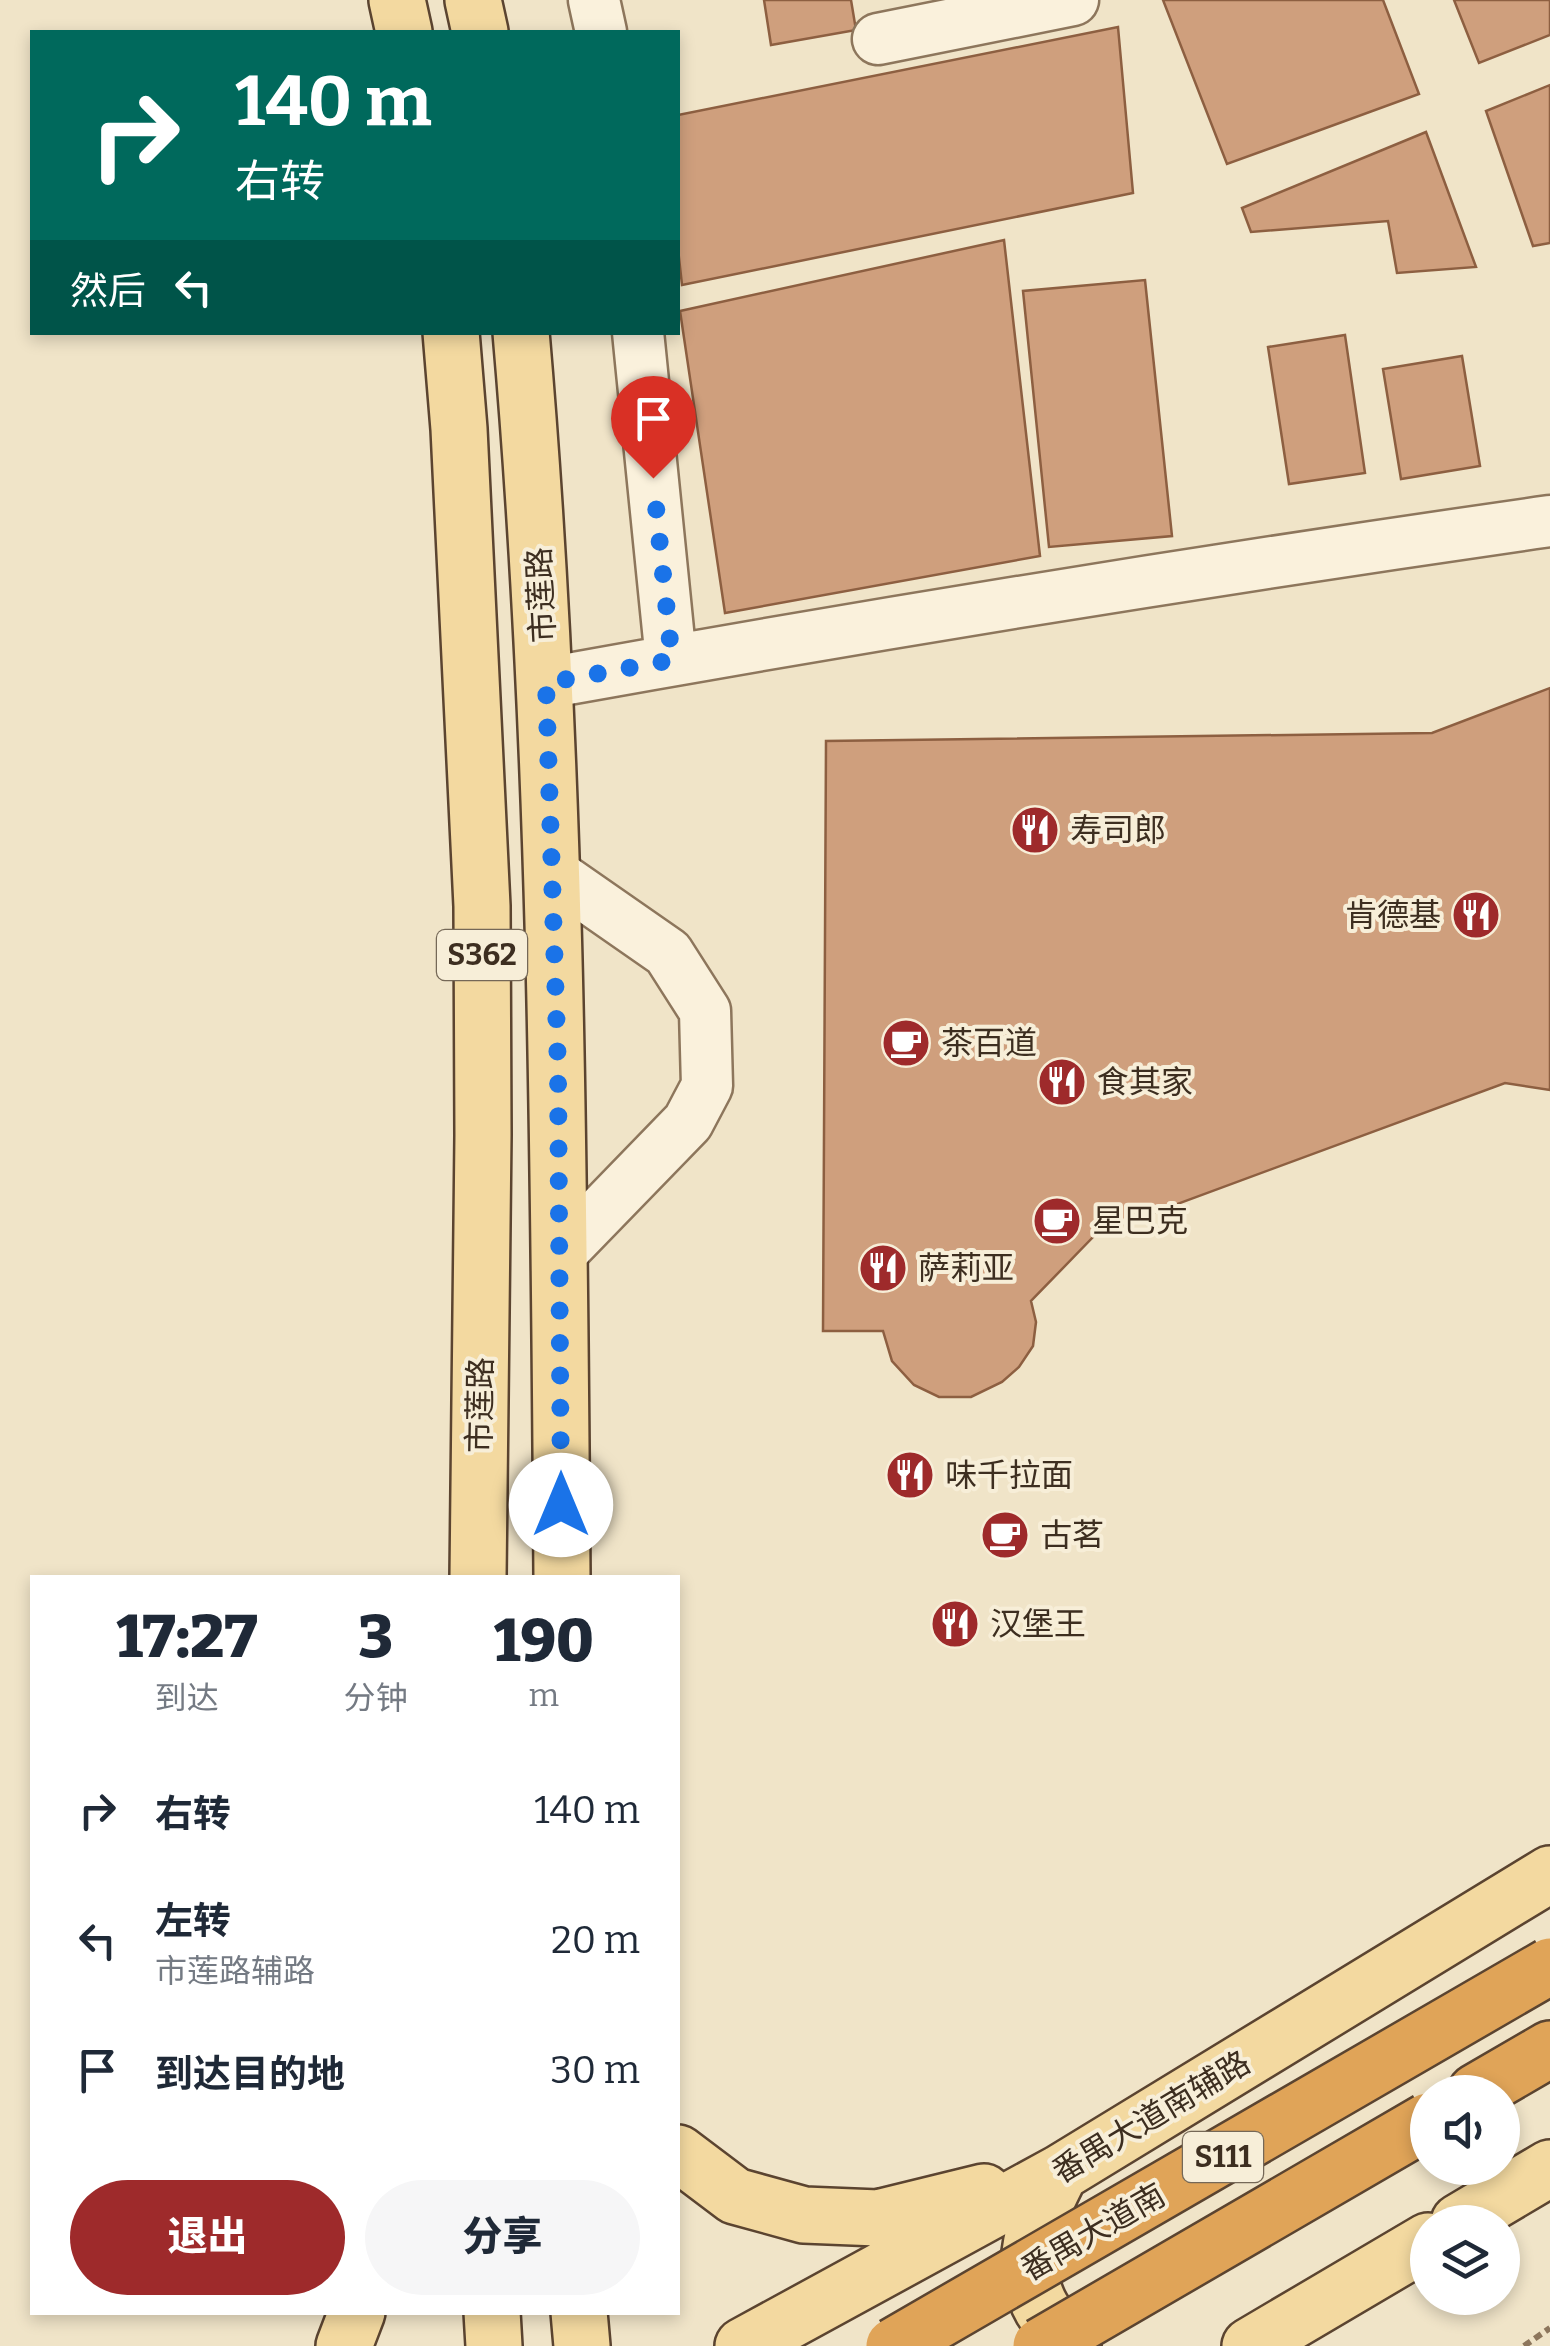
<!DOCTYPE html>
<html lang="zh">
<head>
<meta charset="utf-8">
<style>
  :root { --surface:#fff; --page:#f6f6f7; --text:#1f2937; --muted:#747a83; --accent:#9e2a2b }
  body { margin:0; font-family:Bitter,"Noto Sans SC",serif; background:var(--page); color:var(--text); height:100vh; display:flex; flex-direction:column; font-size:38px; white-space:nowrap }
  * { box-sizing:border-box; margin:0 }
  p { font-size:32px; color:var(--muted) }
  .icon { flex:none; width:55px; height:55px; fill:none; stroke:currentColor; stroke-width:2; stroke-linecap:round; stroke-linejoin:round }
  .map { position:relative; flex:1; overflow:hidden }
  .side { position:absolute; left:30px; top:1575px; width:650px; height:740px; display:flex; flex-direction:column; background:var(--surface); border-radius:0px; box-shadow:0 5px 15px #0003 }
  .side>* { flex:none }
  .guide { position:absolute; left:30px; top:30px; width:650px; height:305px; border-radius:0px; box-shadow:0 5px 15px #0003; background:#00695c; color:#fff; overflow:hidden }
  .controls { position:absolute; left:1410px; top:2075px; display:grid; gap:20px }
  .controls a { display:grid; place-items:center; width:110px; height:110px; border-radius:50%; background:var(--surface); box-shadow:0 5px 15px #0003; font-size:50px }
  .pin { position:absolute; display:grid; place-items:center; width:85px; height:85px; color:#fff; margin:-102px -42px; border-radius:50% 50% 50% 0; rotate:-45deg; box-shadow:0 0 10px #0007 }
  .pin .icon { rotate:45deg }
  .me { position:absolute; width:110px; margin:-55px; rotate:0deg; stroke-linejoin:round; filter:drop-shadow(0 0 8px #0008) }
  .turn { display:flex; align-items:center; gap:35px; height:210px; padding:0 40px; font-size:45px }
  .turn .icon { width:130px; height:130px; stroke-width:2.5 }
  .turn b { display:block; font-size:70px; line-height:85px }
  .then { display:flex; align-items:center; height:95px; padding:0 40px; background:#0003; gap:20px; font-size:38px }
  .eta { display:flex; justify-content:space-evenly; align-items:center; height:170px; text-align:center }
  .eta b { font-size:60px; font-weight:800; line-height:70px }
  .cta { display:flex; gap:20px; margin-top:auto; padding:20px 40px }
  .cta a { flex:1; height:115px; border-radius:60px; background:var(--accent); color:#fff; font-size:40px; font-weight:800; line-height:115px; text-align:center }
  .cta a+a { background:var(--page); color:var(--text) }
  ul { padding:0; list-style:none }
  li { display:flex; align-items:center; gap:30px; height:130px; padding:0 40px }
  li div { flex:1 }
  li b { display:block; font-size:38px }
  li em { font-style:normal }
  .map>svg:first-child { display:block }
  .building { fill:#cf9f7d; stroke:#8d5f41; stroke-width:2.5 }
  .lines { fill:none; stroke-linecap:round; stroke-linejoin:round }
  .minor-casing { stroke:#8d765c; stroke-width:55 }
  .major-casing { stroke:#5b4430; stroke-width:60 }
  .highway-casing { stroke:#5b4430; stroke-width:60 }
  .path { stroke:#8d765c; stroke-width:6; stroke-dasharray:8 5; stroke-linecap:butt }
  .minor { stroke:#faf1dc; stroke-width:50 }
  .major { stroke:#f3d9a0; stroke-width:55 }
  .highway { stroke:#e0a458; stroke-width:55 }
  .highway-bridge-casing { stroke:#5b4430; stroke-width:60; stroke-linecap:butt }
  .highway-bridge { stroke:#e0a458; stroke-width:55 }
  .route { stroke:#1a73e8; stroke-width:18; stroke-dasharray:0 32.4 }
  .labels { text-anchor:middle; stroke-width:8; stroke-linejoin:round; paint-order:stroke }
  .shield { fill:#f7eed8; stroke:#756857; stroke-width:2.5 }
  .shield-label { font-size:30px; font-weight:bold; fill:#3d2e20 }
  .street-label { font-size:32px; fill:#3d2e20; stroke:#f7eed8 }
  .poi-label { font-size:32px; fill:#3d2e20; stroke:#f7eed8; text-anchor:start }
</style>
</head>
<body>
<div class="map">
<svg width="1550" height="2346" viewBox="0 0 1550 2346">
  <rect width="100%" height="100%" fill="#f0e4c8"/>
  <!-- building -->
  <path class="building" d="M764 0H851L856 30 771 45Z
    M1163 0H1383L1419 94 1227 164Z
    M1454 0H1550V35L1479 63Z
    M1118 27 1133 193 682 285 678 249V115Z
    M1550 85V243L1533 246 1486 111Z
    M1426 132 1476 267 1397 273 1388 221 1251 232 1242 208Z
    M1004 240 1040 556 725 613 680 311Z
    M1145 280 1172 536 1049 547 1023 291Z
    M1345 335 1365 473 1289 484 1268 347Z
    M1462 356 1480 466 1401 479 1383 369Z
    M1550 688V1090L1505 1083 1096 1234 1031 1301 1036 1322 1033 1346 1019 1367 1002 1382 971 1397H939L914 1385 892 1361 883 1331H823L826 741 1432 733Z"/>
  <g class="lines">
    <!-- minor casing -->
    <g class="minor-casing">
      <path id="minor" d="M594 0 601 32
        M878 39 1073 0
        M638 332 671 660
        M546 683C879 623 1214 569 1550 521
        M553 873 668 953 705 1011 707 1086 688 1122 559 1255"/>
    </g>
    <!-- major casing -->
    <g class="major-casing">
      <path id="major" d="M397 0 404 32
        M473 0 480 32
        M451 332 459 429 482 906 483 1135 478 1578
        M521 332C557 747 559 1162 562 1578
        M678 2153 735 2196 804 2215 878 2218 984 2192
        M1060 2173C1038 2218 1014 2260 1042 2309 1050 2322 1063 2334 1073 2346
        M1459 2222 1550 2168
        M492 2312 494 2346
        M579 2312 582 2346
        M344 2346 357 2312
        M743 2346 1060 2173 1550 1874
        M1250 2346 1428 2241"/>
    </g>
    <!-- highway casing -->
    <g class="highway-casing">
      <path id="highway" d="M1476 2092 1550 2049"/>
    </g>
    <!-- path -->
    <path class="path" d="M1524 2346 1550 2328"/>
    <!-- minor -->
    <use href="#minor" class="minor"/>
    <!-- major -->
    <use href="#major" class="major"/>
    <!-- highway -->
    <use href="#highway" class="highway"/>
    <!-- highway-bridge casing -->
    <g class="highway-bridge-casing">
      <path id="highway-bridge" d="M894 2346 1550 1966
        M1041 2346 1428 2121"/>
    </g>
    <!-- highway-bridge -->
    <use href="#highway-bridge" class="highway-bridge"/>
  </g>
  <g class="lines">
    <!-- route -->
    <path class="route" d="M561 1505 558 1070 546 683 672 660 653 478"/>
  </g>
  <!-- icons -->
  <defs>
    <g id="restaurant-disc" transform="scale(2.5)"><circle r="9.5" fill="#9e2a2b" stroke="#f7eed8"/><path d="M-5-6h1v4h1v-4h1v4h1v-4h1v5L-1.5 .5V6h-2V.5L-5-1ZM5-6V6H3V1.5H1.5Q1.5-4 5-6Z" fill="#fff"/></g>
    <g id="cafe-disc" transform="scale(2.5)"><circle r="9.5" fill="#9e2a2b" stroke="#f7eed8"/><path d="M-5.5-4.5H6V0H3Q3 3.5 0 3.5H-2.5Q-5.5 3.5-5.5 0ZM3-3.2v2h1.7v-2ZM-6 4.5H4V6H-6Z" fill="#fff"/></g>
  </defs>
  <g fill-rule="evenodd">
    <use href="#restaurant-disc" x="1035" y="830"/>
    <use href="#restaurant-disc" x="1476" y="915"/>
    <use href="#cafe-disc" x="906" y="1043"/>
    <use href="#restaurant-disc" x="1062" y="1082"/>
    <use href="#cafe-disc" x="1057" y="1221"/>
    <use href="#restaurant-disc" x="883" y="1268"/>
    <use href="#restaurant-disc" x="910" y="1475"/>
    <use href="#cafe-disc" x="1005" y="1535"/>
    <use href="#restaurant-disc" x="955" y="1624"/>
  </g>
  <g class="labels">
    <!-- shield labels -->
    <g class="shield">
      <rect x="437" y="930" width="90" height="50" rx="8"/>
      <rect x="1183" y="2132" width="80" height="50" rx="8"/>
    </g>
    <g class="shield-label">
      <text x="482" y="965">S362</text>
      <text x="1223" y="2167">S111</text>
    </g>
    <!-- street labels -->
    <g class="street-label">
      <text transform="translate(541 595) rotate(-93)" y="11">市莲路</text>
      <text transform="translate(480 1405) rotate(-89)" y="11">市莲路</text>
      <text transform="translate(1151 2117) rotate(-31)" y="11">番禺大道南辅路</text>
      <text transform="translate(1093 2232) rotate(-30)" y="11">番禺大道南</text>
    </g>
    <!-- poi labels -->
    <g class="poi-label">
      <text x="1070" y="841">寿司郎</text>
      <text x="1441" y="926" text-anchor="end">肯德基</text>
      <text x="941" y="1054">茶百道</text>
      <text x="1097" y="1093">食其家</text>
      <text x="1092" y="1232">星巴克</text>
      <text x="918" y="1279">萨莉亚</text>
      <text x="945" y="1486">味千拉面</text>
      <text x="1040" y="1546">古茗</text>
      <text x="990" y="1635">汉堡王</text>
    </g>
  </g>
</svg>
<div class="controls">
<a><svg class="icon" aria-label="sound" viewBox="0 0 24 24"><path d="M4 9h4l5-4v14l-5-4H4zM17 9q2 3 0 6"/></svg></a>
<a><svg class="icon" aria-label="layers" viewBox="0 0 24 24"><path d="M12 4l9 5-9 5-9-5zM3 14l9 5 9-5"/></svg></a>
</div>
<div class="pin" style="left:653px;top:478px;background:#d93025"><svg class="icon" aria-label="arrive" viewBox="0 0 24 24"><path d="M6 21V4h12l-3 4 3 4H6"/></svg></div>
<svg class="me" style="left:561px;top:1505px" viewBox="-20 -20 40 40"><circle r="19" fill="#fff"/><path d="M0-13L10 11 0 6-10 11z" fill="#1a73e8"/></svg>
<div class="guide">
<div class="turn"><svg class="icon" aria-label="right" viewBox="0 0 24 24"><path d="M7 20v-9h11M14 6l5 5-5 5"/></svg><div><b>140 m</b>右转</div></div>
<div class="then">然后<svg class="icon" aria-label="left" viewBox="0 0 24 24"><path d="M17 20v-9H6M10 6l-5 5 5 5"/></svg></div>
</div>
<section class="side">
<div class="eta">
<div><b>17:27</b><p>到达</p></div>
<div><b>3</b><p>分钟</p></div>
<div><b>190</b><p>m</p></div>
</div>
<ul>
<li><svg class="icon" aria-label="right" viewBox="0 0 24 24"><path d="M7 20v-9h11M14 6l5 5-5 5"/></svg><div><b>右转</b></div><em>140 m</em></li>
<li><svg class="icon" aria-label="left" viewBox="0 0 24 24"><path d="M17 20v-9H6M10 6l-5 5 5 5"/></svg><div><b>左转</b><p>市莲路辅路</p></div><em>20 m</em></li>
<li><svg class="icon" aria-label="arrive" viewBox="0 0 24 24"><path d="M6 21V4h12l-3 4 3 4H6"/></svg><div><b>到达目的地</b></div><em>30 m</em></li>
</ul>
<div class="cta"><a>退出</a><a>分享</a></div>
</section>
</div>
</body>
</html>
